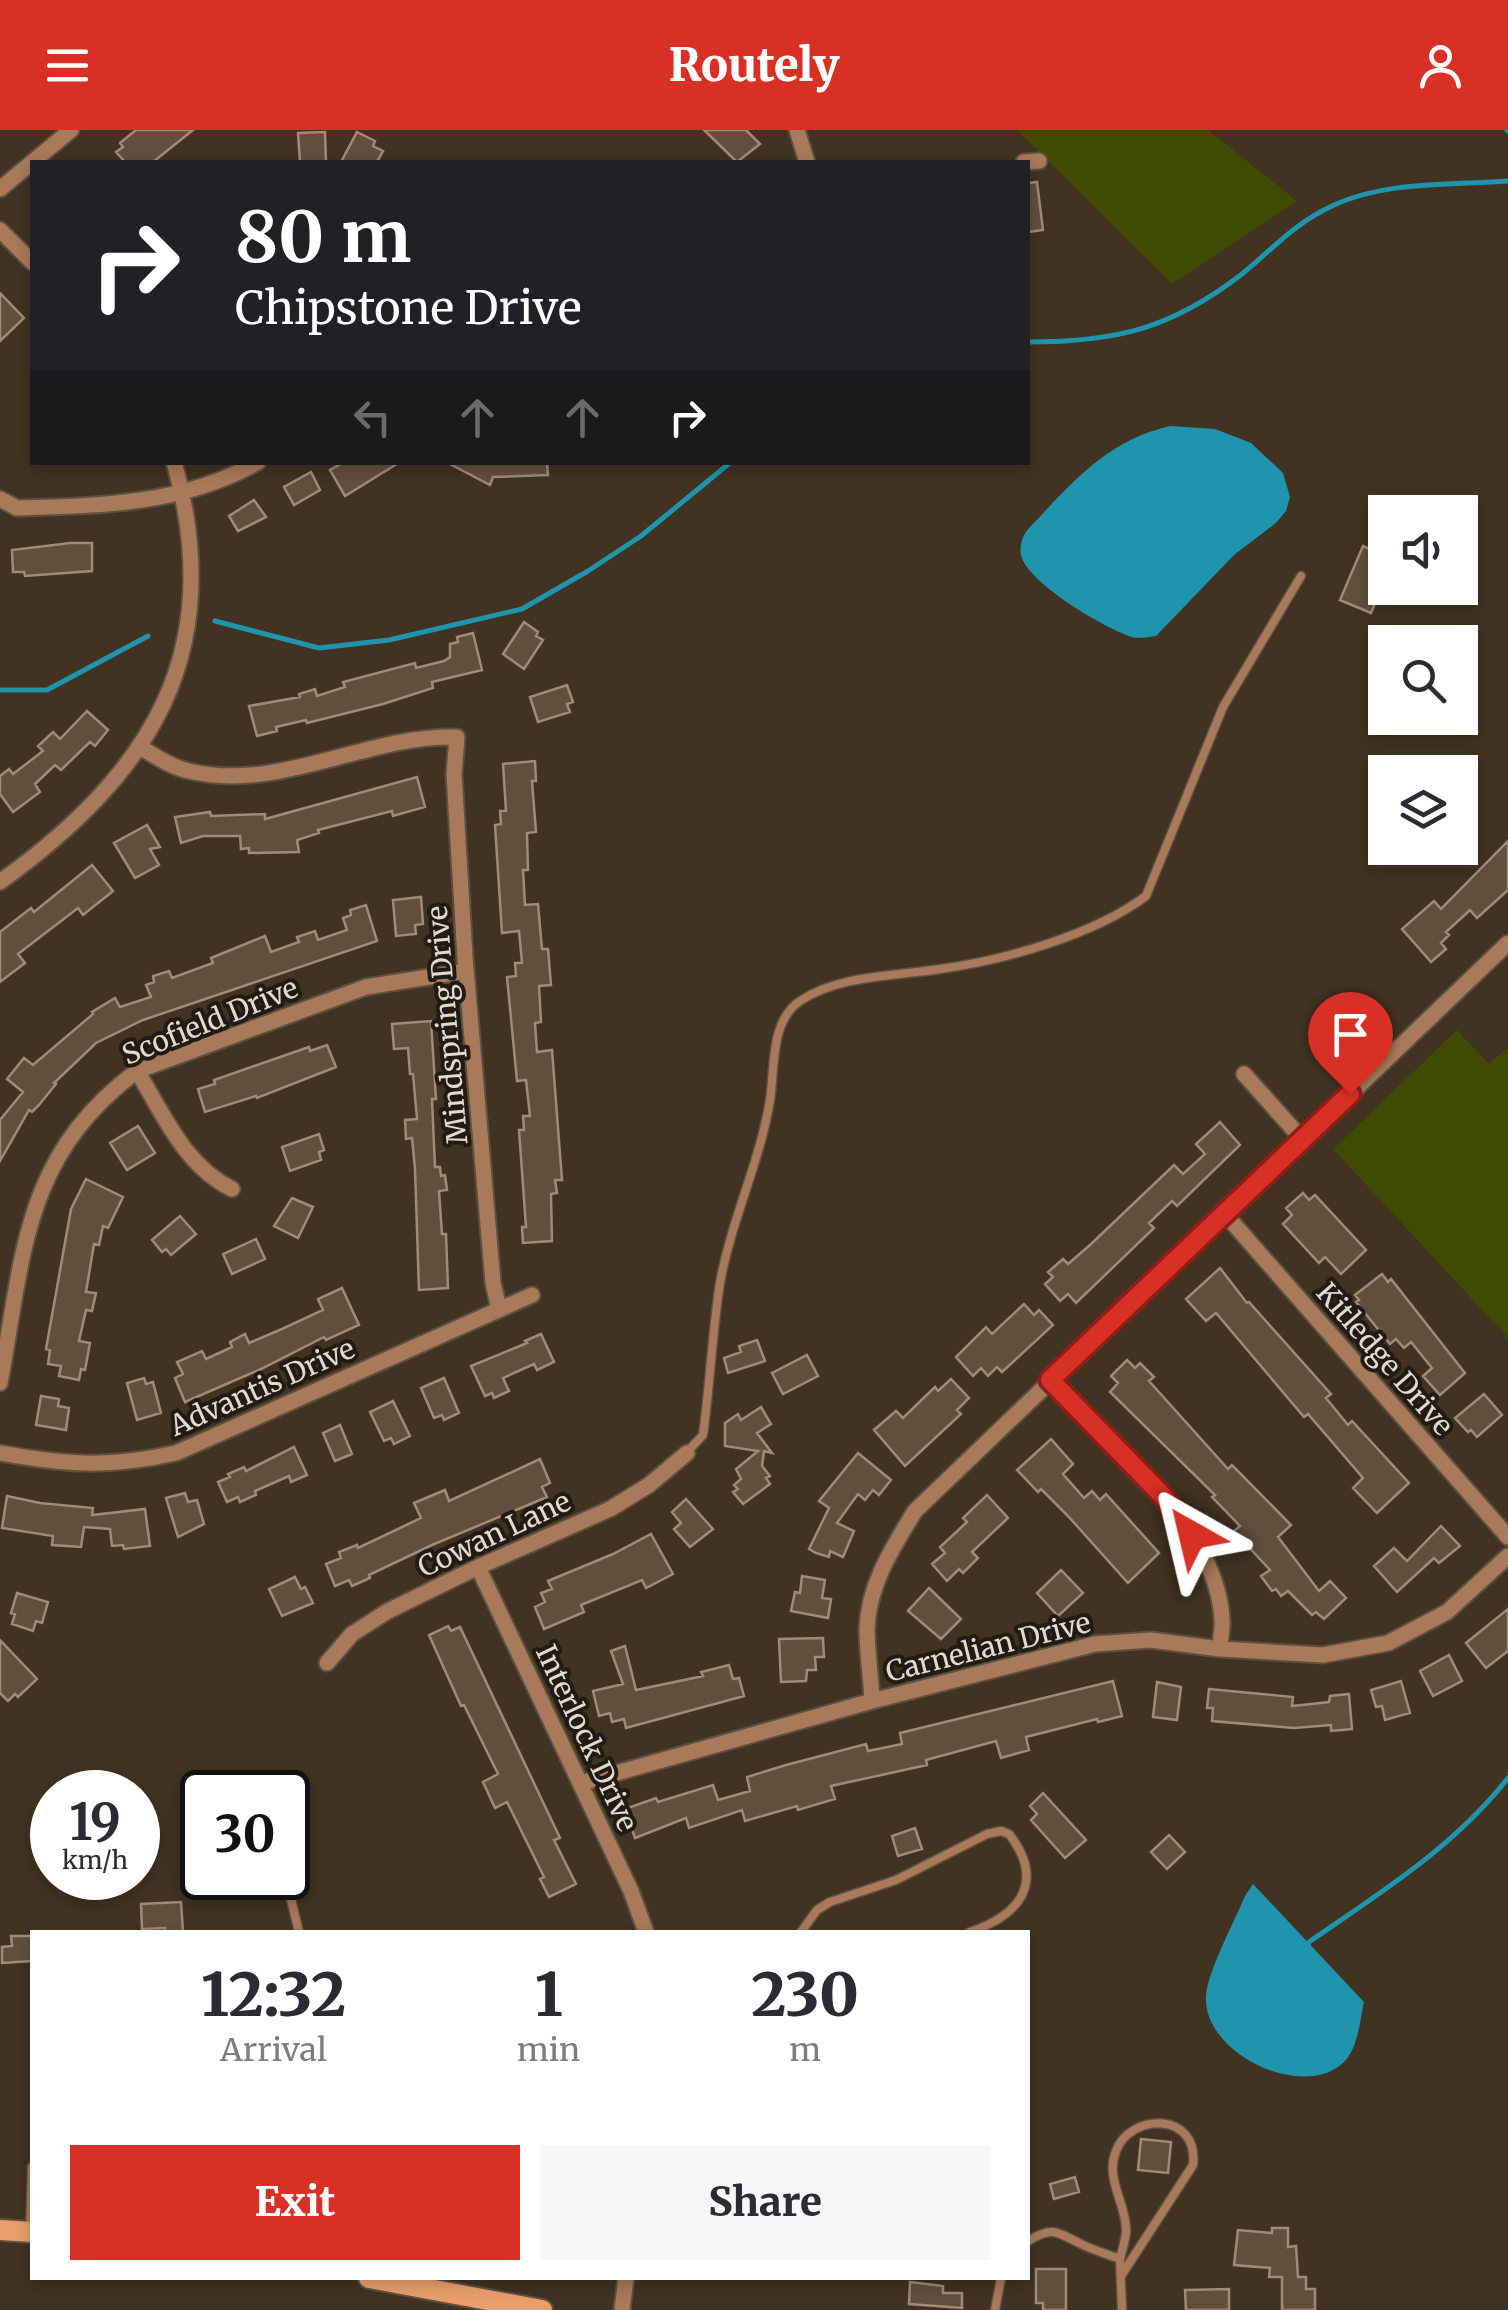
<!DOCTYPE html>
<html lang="en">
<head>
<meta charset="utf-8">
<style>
  :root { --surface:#fff; --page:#f7f7f7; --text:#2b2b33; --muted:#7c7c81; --accent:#d93025 }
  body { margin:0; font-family:Merriweather,serif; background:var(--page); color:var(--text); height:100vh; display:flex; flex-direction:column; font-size:38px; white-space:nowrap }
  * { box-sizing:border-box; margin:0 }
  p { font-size:32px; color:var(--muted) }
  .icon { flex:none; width:55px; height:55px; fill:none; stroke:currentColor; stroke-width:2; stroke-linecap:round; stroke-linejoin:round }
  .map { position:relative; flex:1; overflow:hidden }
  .sheet { position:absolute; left:30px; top:1800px; width:1000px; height:350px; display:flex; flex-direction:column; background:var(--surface); border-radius:0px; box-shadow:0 5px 15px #0003 }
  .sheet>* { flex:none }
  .banner { position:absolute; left:30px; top:30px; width:1000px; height:305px; border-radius:0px; box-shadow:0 5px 15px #0003; background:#202124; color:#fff; overflow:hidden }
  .buttons { position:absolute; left:1368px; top:365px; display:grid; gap:20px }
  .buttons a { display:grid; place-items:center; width:110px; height:110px; border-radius:0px; background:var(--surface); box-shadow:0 5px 15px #0003; font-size:50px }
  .speed { position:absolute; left:30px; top:1640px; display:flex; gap:20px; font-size:50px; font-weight:700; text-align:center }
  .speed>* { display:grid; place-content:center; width:130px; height:130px; border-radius:50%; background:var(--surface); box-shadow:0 5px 15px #0003; line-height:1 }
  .speed small { font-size:25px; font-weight:400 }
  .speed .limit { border:5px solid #111; border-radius:15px; background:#fff; color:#111 }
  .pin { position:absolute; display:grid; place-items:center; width:85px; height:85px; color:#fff; margin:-102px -42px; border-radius:50% 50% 50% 0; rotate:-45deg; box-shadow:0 0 10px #0007 }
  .pin .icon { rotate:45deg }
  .me { position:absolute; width:110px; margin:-55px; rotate:323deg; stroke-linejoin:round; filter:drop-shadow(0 0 8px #0008) }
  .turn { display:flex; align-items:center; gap:35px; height:210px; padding:0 40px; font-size:45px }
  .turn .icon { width:130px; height:130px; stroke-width:2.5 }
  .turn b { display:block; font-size:70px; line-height:85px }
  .lanes { display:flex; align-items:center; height:95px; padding:0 40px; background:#0003; justify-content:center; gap:50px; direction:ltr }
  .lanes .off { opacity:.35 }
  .eta { display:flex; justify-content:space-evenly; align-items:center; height:170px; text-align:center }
  .eta b { font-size:60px; font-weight:800; line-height:70px }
  .button { display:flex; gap:20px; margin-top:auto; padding:20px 40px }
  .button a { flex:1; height:115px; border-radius:0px; background:var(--accent); color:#fff; font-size:40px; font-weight:800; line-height:115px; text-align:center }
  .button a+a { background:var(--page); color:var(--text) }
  header { display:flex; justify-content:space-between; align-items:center; height:130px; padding:0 40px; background:var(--accent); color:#fff; font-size:45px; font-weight:800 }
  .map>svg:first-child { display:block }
  .green { fill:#3e4b00 }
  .water { fill:#1e95ad }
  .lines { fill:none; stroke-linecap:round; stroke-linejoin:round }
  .stream { stroke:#1e95ad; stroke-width:5 }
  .building { fill:#604f3d; stroke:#9e8b78; stroke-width:2.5 }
  .lane-casing { stroke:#5e5040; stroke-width:11 }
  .street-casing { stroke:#5e5040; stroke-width:19 }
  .secondary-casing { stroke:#5e5040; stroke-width:24 }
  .lane { stroke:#a8795a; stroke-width:8 }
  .street { stroke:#a8795a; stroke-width:15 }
  .secondary { stroke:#e99e6c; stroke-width:20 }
  .route-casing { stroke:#8d1f18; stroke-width:25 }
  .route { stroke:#d93025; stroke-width:18 }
  .labels { text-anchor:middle; stroke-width:8; stroke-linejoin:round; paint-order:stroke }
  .street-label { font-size:28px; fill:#e4dacf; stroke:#221b14 }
</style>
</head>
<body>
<header><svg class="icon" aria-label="menu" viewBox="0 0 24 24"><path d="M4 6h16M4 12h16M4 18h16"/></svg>Routely<svg class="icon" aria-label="person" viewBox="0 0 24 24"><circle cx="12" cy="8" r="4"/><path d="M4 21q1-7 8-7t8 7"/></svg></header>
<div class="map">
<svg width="1508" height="2180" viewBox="0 0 1508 2180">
  <rect width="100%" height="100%" fill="#413221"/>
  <!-- green -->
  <path class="green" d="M1017 0H1208L1297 71 1172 154Z
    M1457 900 1489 934 1508 917V1208L1333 1019Z"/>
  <!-- water -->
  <path class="water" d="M1170 296 1215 299 1251 313 1283 343 1290 367 1286 381 1276 393 1234 425 1156 506C1148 507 1140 509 1132 507 1106 499 1027 453 1021 425 1019 415 1023 404 1030 397 1074 351 1106 311 1170 296Z
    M1253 1754 1364 1872C1360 1890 1358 1917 1345 1931 1304 1973 1202 1923 1206 1866 1207 1843 1235 1790 1245 1766Z"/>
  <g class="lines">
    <!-- stream -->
    <path class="stream" d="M1507 0 1508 1
      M1028 212C1116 212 1171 199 1242 144 1275 117 1293 94 1334 75 1386 51 1451 55 1508 51
      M215 491 319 518 389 510 522 479 588 441 641 406 731 332
      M0 560H47L148 506
      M1307 1817 1309 1812C1381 1762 1453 1718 1508 1648"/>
  </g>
  <!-- building -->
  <path class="building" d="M136 0H193L153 32H125L116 22 123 17 120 13Z
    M704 0H746L760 14 737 32Z
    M325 2 326 32H300L298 3Z
    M357 2 375 11 373 16 383 21 377 32H341Z
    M1037 52 1043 100 1028 102V53Z
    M0 163 24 188 0 211Z
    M344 332H400L345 366 330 340Z
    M446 332H547L548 345 493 347 490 355Z
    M311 342 320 360 294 375 284 357Z
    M254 370 266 387 238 401 229 386Z
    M70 413H92V441L25 446 24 442H13L12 420Z
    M1363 416 1385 426V448L1371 483 1340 470Z
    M524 492 538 502 536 506 543 510 524 539 503 524Z
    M473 503 482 540 432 552 433 558 383 574 307 593 306 590 276 597 277 601 257 606 249 576 300 567 299 564 315 559 317 566 345 557 343 552 415 533 416 538 444 531 450 527V514L458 512 457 507Z
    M567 555 573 572 567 574 570 582 538 592 530 567Z
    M87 581 108 600 95 616 90 612 61 640 55 635 35 654 40 662 13 682 0 664V646L9 639 13 644 43 621 38 616 53 602 60 609Z
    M535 631 536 651H532L536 702 527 703 528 740H523L525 775 538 774 542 819H548L551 855 539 856 541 892 535 893 537 922 552 920 562 1050H555L557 1063 551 1064 552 1111 523 1113 522 1097H526L519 1000H524L523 986H530L526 950 517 951 507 847 516 846 515 833H522L519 801 502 803 495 695 501 694 500 681H506L503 634Z
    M417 647 425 677 393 686 392 681 318 700 319 703 297 710 299 722 249 723V718L241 719 240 706H203L181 713 175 687 210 682 211 686 265 684V689Z
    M147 695 160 717 150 719 159 735 135 748 114 713Z
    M1508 711V760L1477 788 1470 780 1446 802 1449 805 1441 813 1446 819 1431 832 1402 799 1434 771 1441 779Z
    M92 735 113 761 83 785 78 778 18 824 25 833 0 852V802L31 778 34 782Z
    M421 767 423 794 415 795 416 804 396 806 393 770Z
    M366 775 377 811 143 890 96 913 54 953 56 954 39 975 32 982 29 980 0 1031V990L23 962 7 949 24 928 33 935 93 884 92 882 115 868 120 877 151 867 146 855 154 852 153 846 169 841 172 848 213 833 211 828 265 806 271 822 299 812 297 807 315 801 318 810 347 800 343 788 351 785 350 780Z
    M431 891 436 969H432L435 1037H440L441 1046 445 1045 447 1060 439 1061 442 1104H446L448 1158 419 1160 415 1039 412 1008 406 1009 405 990 417 989 413 944H410L408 918 394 919 392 894Z
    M327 915 336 937 257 968 256 966 205 982 198 959 215 954 214 950 309 917 310 921Z
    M1220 992 1240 1015 1177 1076 1172 1071 1149 1093 1154 1098 1076 1173 1068 1164 1060 1171 1045 1154 1053 1147 1048 1142 1063 1129 1068 1134 1090 1115 1174 1035 1183 1044 1205 1024 1196 1014Z
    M138 996 155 1023 127 1040 110 1013Z
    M319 1004 324 1020 319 1022 321 1030 290 1041 282 1017Z
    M86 1049 123 1067 108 1098 103 1096 99 1115 94 1114 86 1162 96 1163 92 1181 86 1180 79 1211 90 1213 85 1240 81 1239 79 1250 59 1246 61 1236 48 1234 50 1220 46 1219 71 1079Z
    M1303 1063 1309 1070 1315 1065 1366 1120 1341 1144 1325 1127 1319 1133 1283 1094 1292 1085 1286 1078Z
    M292 1068 313 1077 298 1108 274 1096Z
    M180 1086 196 1104 171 1125 166 1119 162 1122 152 1110Z
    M256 1109 265 1129 232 1144 223 1124Z
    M1220 1138 1247 1173 1249 1172 1331 1264 1326 1268 1348 1295 1352 1291 1409 1353 1377 1383 1353 1358 1363 1348 1308 1284 1304 1287 1216 1183 1206 1191 1186 1169Z
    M1382 1144 1388 1152 1391 1149 1465 1243 1440 1265 1423 1246 1432 1238 1411 1212 1404 1218 1396 1209 1390 1214 1356 1172 1359 1170 1355 1165Z
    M342 1158 359 1195 326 1210 324 1207 261 1239 185 1272 175 1248 183 1244 177 1232 202 1221 206 1229 232 1217 230 1212 245 1204 249 1213 282 1199 323 1180 318 1169Z
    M1024 1174 1034 1185 1039 1180 1053 1195 1002 1242 997 1237 988 1246 981 1238 973 1246 956 1227 986 1197 992 1204Z
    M541 1204 554 1232 537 1240 534 1234 503 1248 509 1261 494 1268 492 1263 485 1266 471 1236 527 1213 525 1211Z
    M757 1210 765 1231 728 1243 724 1228 741 1222 739 1216Z
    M807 1225 818 1246 783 1264 772 1243Z
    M1127 1230 1135 1238 1140 1233 1154 1247 1149 1251 1228 1339 1232 1335 1291 1395 1278 1407 1319 1461 1330 1451 1346 1468 1324 1489 1316 1482 1312 1485 1288 1461 1281 1466 1276 1459 1272 1461 1261 1446 1270 1440 1234 1401 1240 1396 1212 1367 1215 1365 1110 1262 1118 1253 1111 1246Z
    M144 1248 146 1254 153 1252 161 1283 137 1290 127 1253Z
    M444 1248 459 1283 444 1290 442 1285 434 1288 421 1258Z
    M951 1249 969 1268 957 1280 961 1284 905 1336 874 1300 896 1281 903 1288 935 1257 938 1261Z
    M1484 1264 1502 1285 1477 1307 1471 1300 1468 1302 1455 1288Z
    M41 1266 59 1269 58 1276 69 1278 66 1300 36 1295Z
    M393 1271 410 1306 394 1314 391 1308 384 1311 370 1282Z
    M761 1277 771 1294 757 1303 772 1323 764 1321 762 1336 770 1346 766 1348 770 1354 743 1374 733 1362 738 1359 734 1355 741 1349 736 1339 758 1321 725 1316V1293L738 1284 741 1290Z
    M340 1295 352 1324 335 1331 323 1303Z
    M1051 1309 1073 1334 1063 1344 1084 1368 1092 1361 1100 1370 1106 1364 1159 1423 1128 1453 1068 1386 1041 1359 1038 1362 1017 1340Z
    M294 1317 307 1345 291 1352 289 1346 255 1361 256 1365 240 1372 238 1367 227 1372 218 1352 230 1347 228 1344 244 1337 246 1341Z
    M858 1323 891 1350 879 1365 873 1360 865 1370 858 1364 837 1393 854 1401 843 1427 830 1421 829 1427 816 1423 809 1419 829 1378 819 1371Z
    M540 1329 550 1353 542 1357 547 1367 432 1415 369 1445 370 1448 352 1456 349 1450 335 1456 326 1434 341 1428 339 1422 357 1415 358 1418 421 1388 414 1373 445 1360 449 1371Z
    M185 1363 188 1372 197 1370 204 1394 178 1407 166 1368Z
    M987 1365 1008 1388 972 1422 978 1428 963 1443 959 1439 947 1451 932 1434 945 1423 940 1417 967 1392 963 1388Z
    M7 1366 40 1373 93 1378 92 1385 145 1379 150 1416 124 1419 123 1415 112 1416 110 1399 84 1397 81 1417 52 1415 53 1406 2 1398Z
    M686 1369 713 1399 690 1417 674 1399 681 1393 672 1382Z
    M1441 1396 1460 1416 1439 1433 1434 1428 1397 1462 1374 1436 1394 1418 1407 1431Z
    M651 1404 673 1444 646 1458 642 1450 581 1475 584 1482 544 1499 535 1477 545 1472 541 1463 552 1459 548 1451 613 1424Z
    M1061 1440 1083 1463 1058 1486 1037 1463Z
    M802 1446 825 1450 822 1468 831 1469 828 1488 791 1481 795 1462 800 1463Z
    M295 1447 301 1459 305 1457 313 1473 282 1486 269 1459Z
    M929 1458 961 1489 941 1509 908 1481Z
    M17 1463 48 1472 42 1493 36 1491 33 1501 12 1494 15 1484 11 1483Z
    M1508 1479V1521L1486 1538 1466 1513Z
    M448 1496 451 1501 460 1497 560 1708 554 1710 576 1754 549 1767 540 1749 544 1747 507 1672 495 1678 483 1652 498 1644 464 1575 461 1576 429 1505Z
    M823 1508 824 1527H815L816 1540H807L806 1551 781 1552 779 1509Z
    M0 1510 37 1549 18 1567 15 1564 8 1571 0 1563Z
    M625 1516 636 1560 703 1546 701 1542 729 1535 733 1549 739 1548 744 1566 626 1598 624 1589 612 1592 610 1583 599 1586 593 1561 623 1554 611 1521Z
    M1449 1525 1462 1551 1433 1566 1420 1541Z
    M1113 1551 1122 1586 1098 1592 1097 1589 1026 1607 1029 1620 1001 1628 996 1611 926 1630 927 1635 831 1656 835 1669 798 1680 797 1676 745 1691 742 1680 689 1698 686 1688 635 1708 625 1679 656 1668 658 1672 713 1655 718 1670 750 1661 747 1647 786 1635 866 1614 868 1621 902 1614 900 1603Z
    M1401 1551 1410 1583 1385 1590 1382 1576 1376 1577 1371 1560Z
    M1157 1552 1181 1557 1177 1590 1153 1587Z
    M1209 1559 1293 1567 1292 1576 1329 1572 1330 1566 1349 1564 1352 1599 1331 1601V1595L1294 1598 1212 1591 1213 1578H1207Z
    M1043 1663 1086 1710 1065 1728 1031 1690 1037 1684 1030 1676Z
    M915 1698 922 1719 898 1726 892 1706Z
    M1169 1705 1185 1722 1167 1739 1151 1722Z
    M181 1772 183 1802H165V1798L142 1799 141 1774Z
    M11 1806H32V1831L2 1833V1817L12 1816Z
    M1141 2009 1171 2012 1168 2043 1138 2040Z
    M1075 2047 1079 2062 1054 2069 1050 2054Z
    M1272 2098H1288V2117L1296 2116 1298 2147H1306V2159H1315V2180H1282V2147H1269L1270 2138 1234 2135 1238 2100 1272 2103Z
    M1036 2139H1066V2180H1043V2173H1036Z
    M910 2152 943 2156V2163H962V2178L909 2174Z
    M1229 2159V2180H1186L1185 2160Z"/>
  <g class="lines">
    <!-- lane casing -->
    <g class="lane-casing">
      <path id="lane" d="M687 1322 703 1305C710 1255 712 1204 720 1153 731 1091 760 1032 770 970 775 938 770 891 800 871 839 845 895 846 940 839 1005 830 1094 805 1146 766L1223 577 1301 446
        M286 1749 299 1802
        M801 1802 817 1780 830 1772 896 1750 987 1704 1001 1701 1009 1704C1046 1752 1020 1785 970 1802
        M30 2102 32 2037
        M1028 2111C1054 2095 1058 2103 1081 2114 1093 2120 1107 2124 1120 2129L1122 2180
        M1120 2129C1122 2119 1127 2107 1126 2098 1125 2072 1105 2048 1116 2021 1130 1983 1199 1981 1193 2035L1121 2146
        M995 2180 1001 2148"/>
    </g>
    <!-- street casing -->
    <g class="street-casing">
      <path id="street" d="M797 0 807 32
        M1024 32 1039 31
        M0 59 71 0
        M0 100 32 132
        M0 369 17 378C101 376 184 374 258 332
        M140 617C155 626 171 637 189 641 279 663 368 604 457 607L454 644 465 827 493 1153 499 1179
        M0 752C151 643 228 523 174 332
        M137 941C164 985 184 1035 232 1059
        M1244 944 1302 1009
        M1225 1084 1508 1407
        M1050 1250C1110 1312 1217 1397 1222 1489 1223 1498 1220 1509 1220 1519
        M0 1253C24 1124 23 1026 137 941L366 857 466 841
        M0 1323C67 1335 109 1338 176 1323L532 1165
        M478 1437 631 1761 646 1802
        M327 1533 352 1504 388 1481 478 1437 610 1379 649 1355 687 1323
        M872 1571C871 1547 867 1522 867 1499 868 1455 893 1417 915 1381L1508 813
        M581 1653 872 1571 1095 1514 1151 1510 1220 1519 1323 1525 1388 1513 1447 1482 1508 1426
        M622 2180 626 2148"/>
    </g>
    <!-- secondary casing -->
    <g class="secondary-casing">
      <path id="secondary" d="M0 2100 32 2102
        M369 2148 542 2180"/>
    </g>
    <!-- lane -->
    <use href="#lane" class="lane"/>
    <!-- street -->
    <use href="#street" class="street"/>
    <!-- secondary -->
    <use href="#secondary" class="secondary"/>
  </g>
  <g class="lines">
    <!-- route casing -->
    <g class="route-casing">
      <path id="route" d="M1192 1405 1163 1366 1050 1250 1350 964"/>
    </g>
    <!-- route -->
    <use href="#route" class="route"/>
  </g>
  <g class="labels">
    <!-- street labels -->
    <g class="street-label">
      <text transform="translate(210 891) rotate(-22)" y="10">Scofield Drive</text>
      <text transform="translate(447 895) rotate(-95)" y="10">Mindspring Drive</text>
      <text transform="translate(1385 1229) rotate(49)" y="10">Kitledge Drive</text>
      <text transform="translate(262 1257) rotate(-24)" y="10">Advantis Drive</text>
      <text transform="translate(494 1404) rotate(-25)" y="10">Cowan Lane</text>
      <text transform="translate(988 1517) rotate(-14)" y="10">Carnelian Drive</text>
      <text transform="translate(587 1608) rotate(65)" y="10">Interlock Drive</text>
    </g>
  </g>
</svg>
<div class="buttons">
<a><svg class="icon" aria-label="sound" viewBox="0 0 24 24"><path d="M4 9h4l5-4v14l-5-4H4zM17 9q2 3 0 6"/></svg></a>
<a><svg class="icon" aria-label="search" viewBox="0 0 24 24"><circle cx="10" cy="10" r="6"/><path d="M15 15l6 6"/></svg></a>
<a><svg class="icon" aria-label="layers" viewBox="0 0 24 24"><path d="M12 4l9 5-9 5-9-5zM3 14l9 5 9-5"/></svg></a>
</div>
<div class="speed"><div>19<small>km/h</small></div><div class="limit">30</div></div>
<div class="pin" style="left:1350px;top:964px;background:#d93025"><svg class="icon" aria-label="arrive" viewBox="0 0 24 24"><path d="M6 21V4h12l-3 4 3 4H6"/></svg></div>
<svg class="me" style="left:1192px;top:1405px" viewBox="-20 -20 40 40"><path d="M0-17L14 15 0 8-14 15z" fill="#d93025" stroke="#fff" stroke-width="4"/></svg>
<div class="banner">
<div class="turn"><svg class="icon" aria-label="right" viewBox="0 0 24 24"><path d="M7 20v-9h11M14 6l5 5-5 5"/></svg><div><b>80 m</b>Chipstone Drive</div></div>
<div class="lanes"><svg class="icon off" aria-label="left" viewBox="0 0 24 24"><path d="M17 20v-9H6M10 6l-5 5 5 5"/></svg><svg class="icon off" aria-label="ahead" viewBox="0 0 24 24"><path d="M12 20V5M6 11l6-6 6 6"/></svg><svg class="icon off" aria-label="ahead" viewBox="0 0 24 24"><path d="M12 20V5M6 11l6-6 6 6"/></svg><svg class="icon" aria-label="right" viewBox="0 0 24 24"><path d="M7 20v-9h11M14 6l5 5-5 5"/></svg></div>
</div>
<section class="sheet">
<div class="eta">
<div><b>12:32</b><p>Arrival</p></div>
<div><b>1</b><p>min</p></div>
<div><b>230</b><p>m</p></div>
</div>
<div class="button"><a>Exit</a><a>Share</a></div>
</section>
</div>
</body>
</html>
